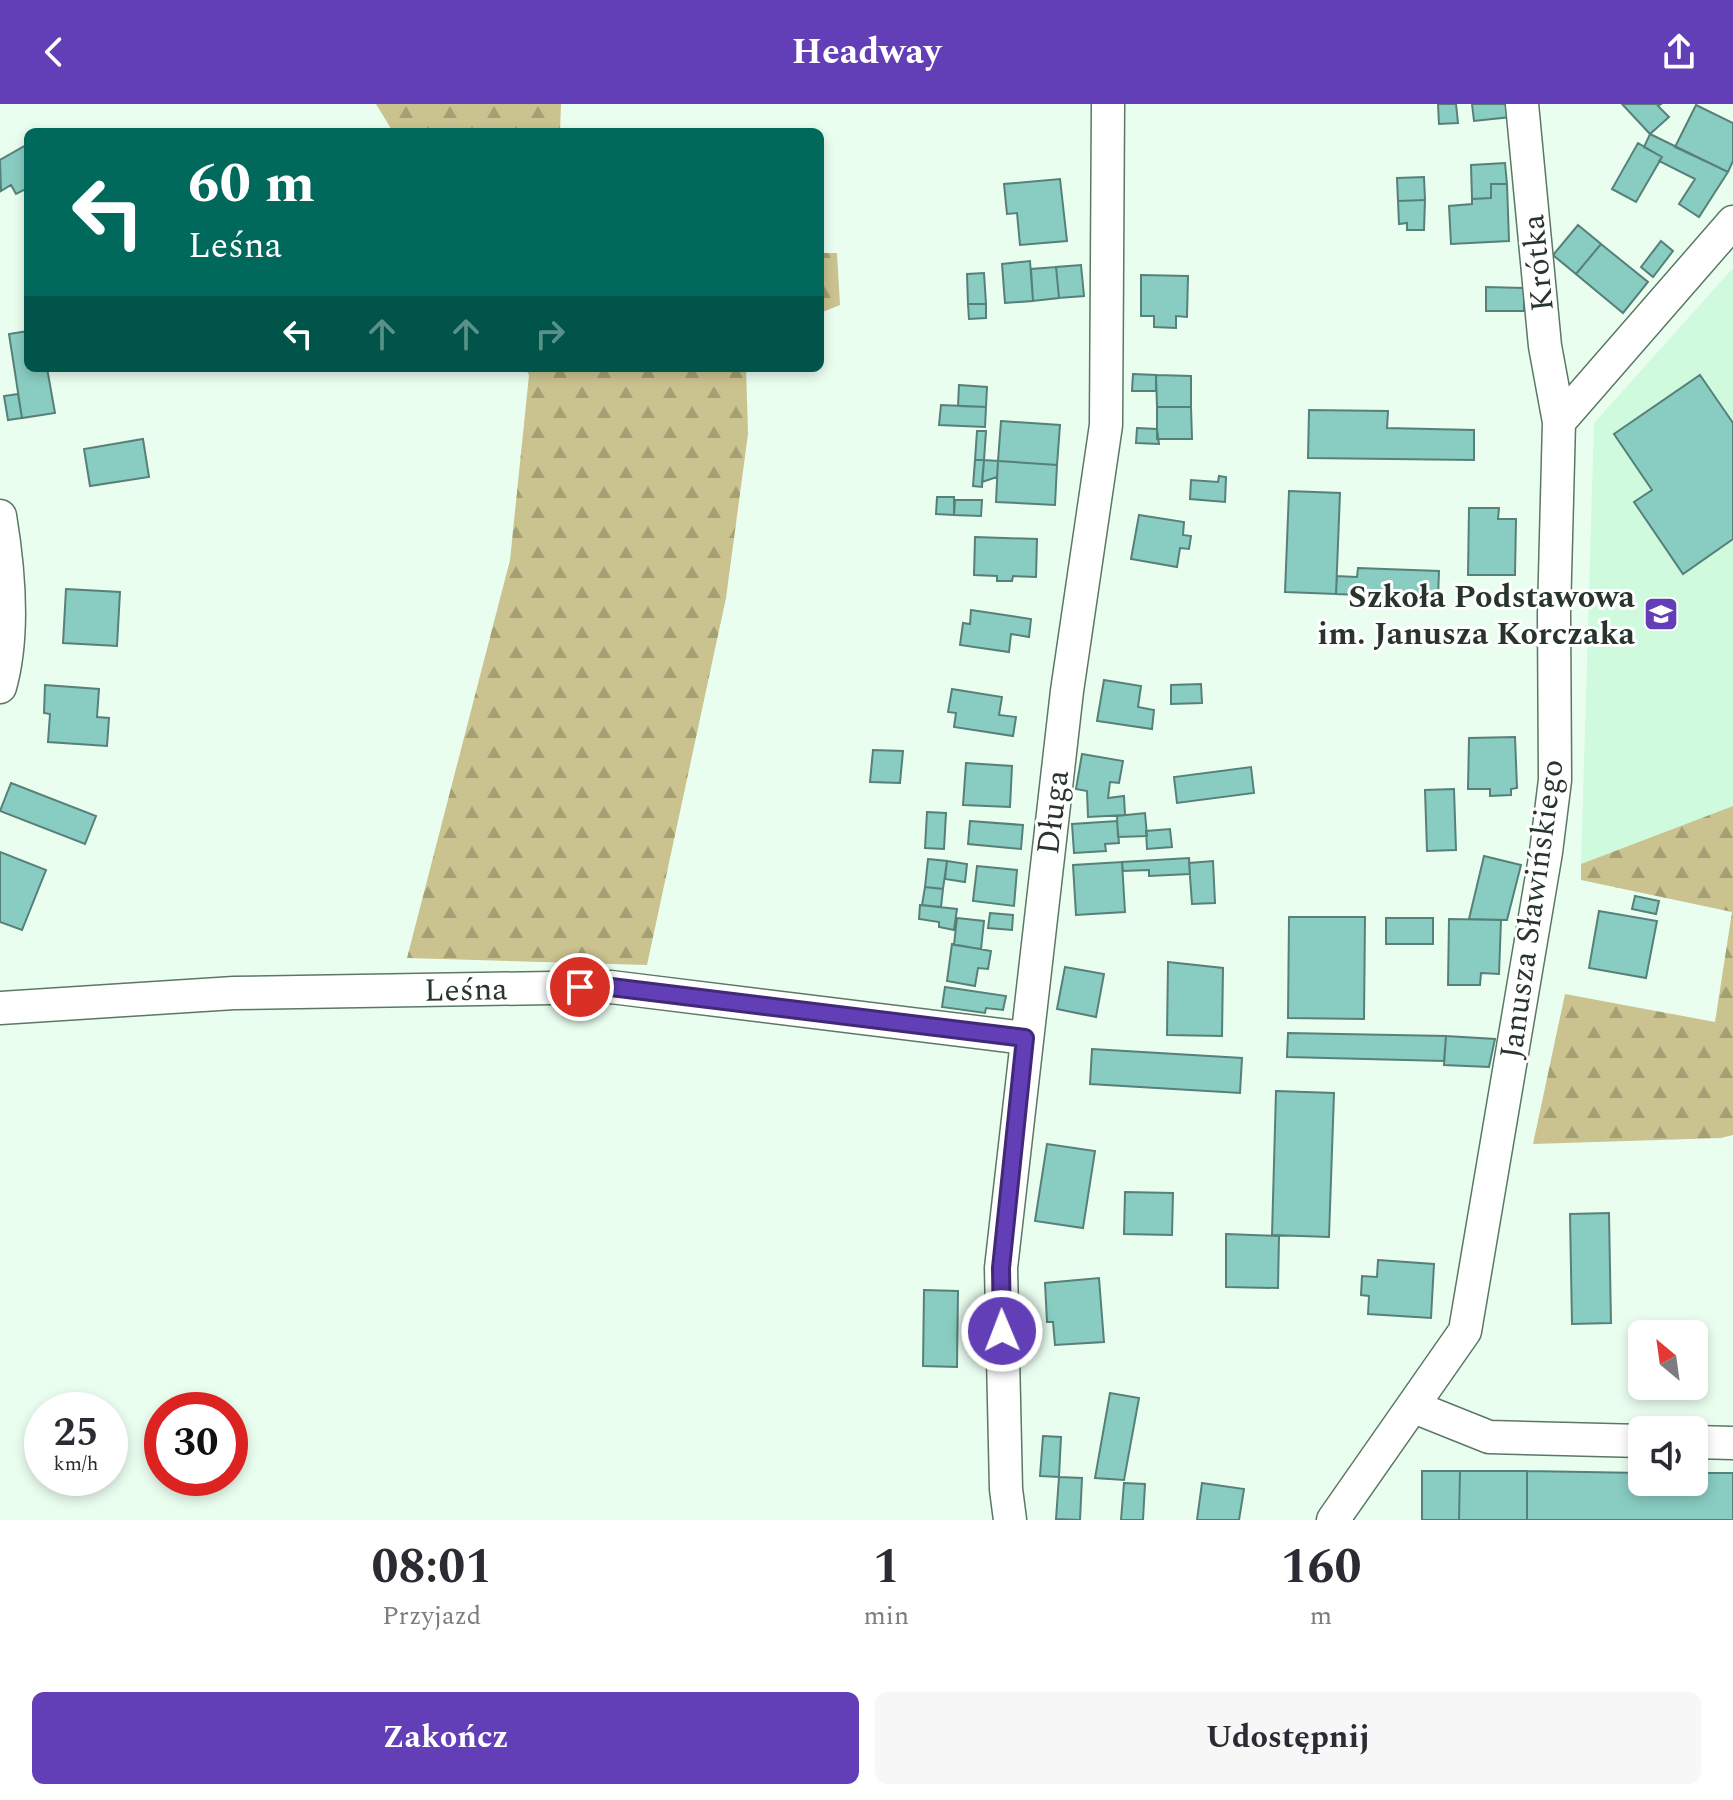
<!DOCTYPE html>
<html lang="pl">
<head>
<meta charset="utf-8">
<style>
  :root { --surface:#fff; --page:#f7f7f7; --text:#2b2b33; --muted:#7c7c81; --accent:#633fb7 }
  body { margin:0; font-family:Spectral,serif; background:var(--page); color:var(--text); height:100vh; display:flex; flex-direction:column; font-size:30px; white-space:nowrap }
  * { box-sizing:border-box; margin:0 }
  p { font-size:26px; color:var(--muted) }
  .icon { flex:none; width:44px; height:44px; fill:none; stroke:currentColor; stroke-width:2; stroke-linecap:round; stroke-linejoin:round }
  .map { position:relative; height:1416px; overflow:hidden }
  .sheet { display:flex; flex-direction:column; background:var(--surface); flex:1 }
  .sheet>* { flex:none }
  .guide { position:absolute; left:24px; top:24px; width:800px; height:244px; border-radius:12px; box-shadow:0 4px 12px #0003; background:#00695c; color:#fff; overflow:hidden }
  .needle { width:52px; rotate:331deg }
  .buttons { position:absolute; left:1628px; top:1216px; display:grid; gap:16px }
  .buttons a { display:grid; place-items:center; width:80px; height:80px; border-radius:12px; background:var(--surface); box-shadow:0 4px 12px #0003; font-size:40px }
  .speed { position:absolute; left:24px; top:1288px; display:flex; gap:16px; font-size:40px; font-weight:700; text-align:center }
  .speed>* { display:grid; place-content:center; width:104px; height:104px; border-radius:50%; background:var(--surface); box-shadow:0 4px 12px #0003; line-height:1 }
  .speed small { font-size:20px; font-weight:400 }
  .speed .limit { border:12px solid #d22; background:#fff; color:#111 }
  .pin { position:absolute; display:grid; place-items:center; width:68px; height:68px; color:#fff; margin:-34px; border:4px solid #fff; border-radius:50%; box-shadow:0 2px 8px #0007 }
  .me { position:absolute; width:88px; margin:-44px; rotate:359deg; stroke-linejoin:round; filter:drop-shadow(0 0 6px #0008) }
  .turn { display:flex; align-items:center; gap:28px; height:168px; padding:0 32px; font-size:36px }
  .turn .icon { width:104px; height:104px; stroke-width:2.5 }
  .turn b { display:block; font-size:56px; line-height:68px }
  .lanes { display:flex; align-items:center; height:76px; padding:0 32px; background:#0003; justify-content:center; gap:40px; direction:ltr }
  .lanes .off { opacity:.35 }
  .eta { display:flex; justify-content:space-evenly; align-items:center; height:136px; text-align:center }
  .eta b { font-size:48px; font-weight:700; line-height:56px }
  .button { display:flex; gap:16px; margin-top:auto; padding:16px 32px }
  .button a { flex:1; height:92px; border-radius:12px; background:var(--accent); color:#fff; font-size:32px; font-weight:700; line-height:92px; text-align:center }
  .button a+a { background:var(--page); color:var(--text) }
  header { display:flex; justify-content:space-between; align-items:center; height:104px; padding:0 32px; background:var(--accent); color:#fff; font-size:36px; font-weight:700 }
  .map>svg:first-child { display:block }
  .built { fill:#d0fade }
  .forest { fill:url(#forest-firs) }
  .building { fill:#89ccc1; stroke:#578079; stroke-width:2 }
  .lines { fill:none; stroke-linecap:round; stroke-linejoin:round }
  .minor-casing { stroke:#5a7864; stroke-width:35 }
  .minor { stroke:#fff; stroke-width:32 }
  .route-casing { stroke:#402977; stroke-width:20 }
  .route { stroke:#633fb7; stroke-width:14 }
  .labels { text-anchor:middle; stroke-width:6; stroke-linejoin:round; paint-order:stroke }
  .street-label { font-size:32px; fill:#27352c; stroke:#fff }
  .poi-label { font-size:32px; font-weight:bold; fill:#27352c; stroke:#fff; text-anchor:end }
</style>
</head>
<body>
<header><svg class="icon" aria-label="back" viewBox="0 0 24 24"><path d="M15 5l-7 7 7 7"/></svg>Headway<svg class="icon" aria-label="share" viewBox="0 0 24 24"><path d="M12 15V3M7 8l5-5 5 5M5 13v7h14v-7"/></svg></header>
<div class="map">
<svg width="1733" height="1416" viewBox="0 0 1733 1416">
  <defs>
    <pattern id="forest-firs" width="22" height="20" patternUnits="userSpaceOnUse" patternTransform="scale(2)"><rect width="22" height="20" fill="#cac38f"/><path d="M5 1l3.5 6h-7zM16 11l3.5 6h-7z" fill="#a49f75"/></pattern>
  </defs>
  <rect width="100%" height="100%" fill="#eafef0"/>
  <!-- built -->
  <path class="built" d="M1733 164V702L1581 760 1594 319Z"/>
  <!-- forest -->
  <path class="forest" d="M376 0H561L560 28H393Z
    M820 149H837L840 201 820 209Z
    M525 264H746L748 330 726 494 647 861 407 854 510 456 529 271Z
    M1733 702V1031L1721 1034 1533 1040 1565 890 1715 918 1732 808 1581 776V760Z"/>
  <!-- building -->
  <path class="building" d="M1438 0H1456L1458 19 1439 20Z
    M1472 0H1509L1511 13 1474 17Z
    M1622 0H1661L1658 2 1669 13 1650 30Z
    M1696 1 1733 19V57L1728 68 1675 43Z
    M1650 30 1728 68 1699 113 1679 100 1695 75 1659 57 1662 53 1644 43Z
    M1638 39 1662 53 1636 98 1612 85Z
    M28 40V84L16 90 11 81 1 87 0 56Z
    M1505 59 1507 80H1491V94L1472 95 1471 61Z
    M1424 73 1425 96 1398 97 1397 74Z
    M1060 75 1067 137 1020 141 1017 109 1007 110 1004 80Z
    M1491 80H1507L1509 137 1451 140 1449 102 1472 100V95L1491 94Z
    M1425 96 1424 126H1407V119L1399 120 1398 97Z
    M1578 121 1601 140 1576 170 1553 151Z
    M1661 137 1673 147 1653 173 1641 163Z
    M1601 140 1648 178 1623 209 1576 170Z
    M1030 157 1033 197 1005 199 1002 160Z
    M1081 161 1084 192 1059 194 1056 163Z
    M1056 163 1059 194 1033 197 1031 165Z
    M984 169 986 200H968L967 170Z
    M1141 171 1188 172 1187 213 1176 212V224L1154 223V212H1141Z
    M1486 183 1524 184V207H1486Z
    M968 200H986V214L969 215Z
    M28 227V264H47L55 309 22 314 9 230Z
    M1133 270 1156 271V287H1132Z
    M1156 271 1191 272V303H1157Z
    M1700 271 1733 319V435L1683 470 1634 398 1652 386 1614 330Z
    M959 281 987 283 986 303 958 302Z
    M18 290 22 314 8 316 4 292Z
    M941 301 986 303 985 323 939 321Z
    M1157 303H1191L1192 335H1157Z
    M1309 306 1388 307 1387 324 1474 326V356L1308 354Z
    M1001 317 1060 321 1057 361 998 357Z
    M1137 324 1157 325 1159 340 1136 339Z
    M977 327H986L984 356H975Z
    M143 335 149 373 90 382 84 345Z
    M975 356H984L982 383 973 382Z
    M984 356 998 357 997 373 982 378Z
    M998 357 1057 361 1055 401 996 398Z
    M1219 372 1226 373 1225 398 1190 395 1191 376 1218 378Z
    M1289 387 1340 389 1336 490 1285 488Z
    M937 393H954V411L936 410Z
    M955 396H982L981 412 954 411Z
    M1469 404H1499L1498 415H1516L1515 471H1468Z
    M1139 411 1184 418 1183 431 1191 432 1189 445 1180 444 1177 463 1131 455Z
    M975 433 1037 435 1036 473 1013 472 1012 477H997V472L974 471Z
    M1358 464 1439 467 1438 494 1336 490 1337 472 1357 473Z
    M66 485 120 488 117 542 63 539Z
    M971 506 1031 515 1029 533 1011 530 1009 548 960 541 963 519 970 520Z
    M1104 576 1141 582 1138 603 1154 606 1152 625 1097 617Z
    M1201 580 1202 599 1171 600V581Z
    M45 581 99 585 97 613 109 614 107 642 48 638 50 610 44 609Z
    M952 585 1002 593 999 611 1016 613 1013 632 954 623 956 609 948 608Z
    M1515 633 1517 684 1511 685V691L1490 692V685H1468L1469 634Z
    M873 646 903 647 900 679 870 678Z
    M1082 650 1123 657 1119 679 1110 678 1108 694 1124 692 1125 711 1088 713 1087 687 1076 685Z
    M966 659 1012 662 1010 703 963 701Z
    M1251 663 1254 689 1177 699 1174 673Z
    M11 679 96 712 85 740 0 707Z
    M1454 685 1456 746 1427 747 1425 686Z
    M927 708 946 709 944 745 925 744Z
    M1145 709 1147 732 1118 733 1117 712Z
    M970 717 1023 721 1021 745 968 740Z
    M1117 717 1119 739 1105 740 1106 747 1074 749 1072 720Z
    M1170 725 1172 743 1147 745 1146 727Z
    M0 748 46 766 22 826 0 818Z
    M1484 752 1521 761 1507 816 1469 815Z
    M1189 754 1190 770 1149 772V766L1123 767 1122 758Z
    M928 755 947 757 943 785 925 783Z
    M947 757 967 760 965 778 945 775Z
    M1213 757 1215 799 1192 800 1189 759Z
    M1122 758 1125 808 1076 811 1073 761Z
    M977 762 1017 766 1014 802 973 797Z
    M925 783 943 785 941 803 922 801Z
    M1635 792 1659 797 1656 810 1632 805Z
    M920 801 957 805 954 826 939 823V818L919 815Z
    M1599 807 1657 817 1646 874 1589 864Z
    M990 809 1013 811 1012 826 988 824Z
    M1289 813H1365L1364 915 1288 914Z
    M957 814 984 817 981 845 954 841Z
    M1386 814H1433V840H1386Z
    M1449 815 1501 816 1499 870 1481 869 1480 881H1448Z
    M952 840 991 847 988 865 978 864 975 882 947 877Z
    M1168 858 1223 864 1222 932 1167 931Z
    M1065 863 1104 870 1096 913 1057 905Z
    M945 883 1006 892 1003 906 986 904 985 909 942 903Z
    M1288 929 1446 932 1444 957 1287 953Z
    M1446 932 1495 935 1489 963 1444 961Z
    M1092 945 1242 954 1240 989 1090 980Z
    M1276 987 1334 989 1329 1133 1272 1131Z
    M1047 1040 1095 1047 1083 1124 1035 1117Z
    M1125 1088 1173 1089 1172 1131 1124 1130Z
    M1609 1109 1611 1219 1572 1220 1570 1110Z
    M1226 1130 1279 1132 1278 1184 1226 1183Z
    M1378 1156 1434 1160 1431 1214 1368 1210 1369 1192 1361 1191 1362 1172 1377 1173Z
    M1099 1174 1104 1238 1055 1241 1053 1218H1047L1045 1179Z
    M924 1186 958 1187 957 1263 923 1262Z
    M1110 1289 1139 1294 1124 1376 1095 1374Z
    M1043 1332 1061 1333 1059 1373 1040 1372Z
    M1422 1367H1460L1459 1416H1422Z
    M1460 1367H1527V1416H1459Z
    M1527 1367 1642 1369V1378H1694V1369H1733V1416H1527Z
    M1059 1373 1082 1374 1080 1416 1056 1415Z
    M1124 1379 1145 1380 1143 1416H1121Z
    M1202 1379 1244 1385 1239 1416H1197Z"/>
  <g class="lines">
    <!-- minor casing -->
    <g class="minor-casing">
      <path id="minor" d="M1522 0 1545 242 1559 318
        M0 412C9 466 15 530 0 583
        M0 904 234 889 611 883 1025 934
        M1414 1303 1489 1333 1642 1337
        M1694 1338 1733 1339
        M1010 1416 1006 1385 1001 1164 1067 587 1106 321 1108 0
        M1333 1416 1465 1227 1546 748 1555 676 1554 510 1559 318 1733 118"/>
    </g>
    <!-- minor -->
    <use href="#minor" class="minor"/>
  </g>
  <g class="lines">
    <!-- route casing -->
    <g class="route-casing">
      <path id="route" d="M580 883H611L1025 934 1001 1164 1002 1227"/>
    </g>
    <!-- route -->
    <use href="#route" class="route"/>
  </g>
  <!-- icons -->
  <defs>
    <g id="school-square" transform="scale(1.8)"><rect x="-9" y="-9" width="18" height="18" rx="4" fill="#633fb7" stroke="#fff"/><path d="M0-5L7-2L0 1L-7-2ZM-4 1L0 2.5L4 1V4Q0 6-4 4Z" fill="#fff"/></g>
  </defs>
  <g fill-rule="evenodd">
    <use href="#school-square" x="1661" y="510"/>
  </g>
  <g class="labels">
    <!-- street labels -->
    <g class="street-label">
      <text transform="translate(1537 159) rotate(-96)" y="11">Krótka</text>
      <text transform="translate(1052 708) rotate(-83)" y="11">Długa</text>
      <text transform="translate(1531 805) rotate(-82)" y="11">Janusza Sławińskiego</text>
      <text transform="translate(466 885) rotate(-1)" y="11">Leśna</text>
    </g>
    <!-- poi labels -->
    <g class="poi-label">
      <text x="1635" y="503">Szkoła Podstawowa<tspan x="1635" dy="37">im. Janusza Korczaka</tspan></text>
    </g>
  </g>
</svg>
<div class="buttons">
<a><svg class="needle" viewBox="-14 -14 28 28"><path d="M0-13l5 13h-10z" fill="#e53935"/><path d="M0 13l5-13h-10z" fill="#7c7c81"/></svg></a>
<a><svg class="icon" aria-label="sound" viewBox="0 0 24 24"><path d="M4 9h4l5-4v14l-5-4H4zM17 9q2 3 0 6"/></svg></a>
</div>
<div class="speed"><div>25<small>km/h</small></div><div class="limit">30</div></div>
<div class="pin" style="left:580px;top:883px;background:#d93025"><svg class="icon" aria-label="arrive" viewBox="0 0 24 24"><path d="M6 21V4h12l-3 4 3 4H6"/></svg></div>
<svg class="me" style="left:1002px;top:1227px" viewBox="-20 -20 40 40"><circle r="17" fill="#633fb7" stroke="#fff" stroke-width="3"/><path d="M0-11L8 9 0 5-8 9z" fill="#fff"/></svg>
<div class="guide">
<div class="turn"><svg class="icon" aria-label="left" viewBox="0 0 24 24"><path d="M17 20v-9H6M10 6l-5 5 5 5"/></svg><div><b>60 m</b>Leśna</div></div>
<div class="lanes"><svg class="icon" aria-label="left" viewBox="0 0 24 24"><path d="M17 20v-9H6M10 6l-5 5 5 5"/></svg><svg class="icon off" aria-label="ahead" viewBox="0 0 24 24"><path d="M12 20V5M6 11l6-6 6 6"/></svg><svg class="icon off" aria-label="ahead" viewBox="0 0 24 24"><path d="M12 20V5M6 11l6-6 6 6"/></svg><svg class="icon off" aria-label="right" viewBox="0 0 24 24"><path d="M7 20v-9h11M14 6l5 5-5 5"/></svg></div>
</div>
</div>
<section class="sheet">
<div class="eta">
<div><b>08:01</b><p>Przyjazd</p></div>
<div><b>1</b><p>min</p></div>
<div><b>160</b><p>m</p></div>
</div>
<div class="button"><a>Zakończ</a><a>Udostępnij</a></div>
</section>
</body>
</html>
